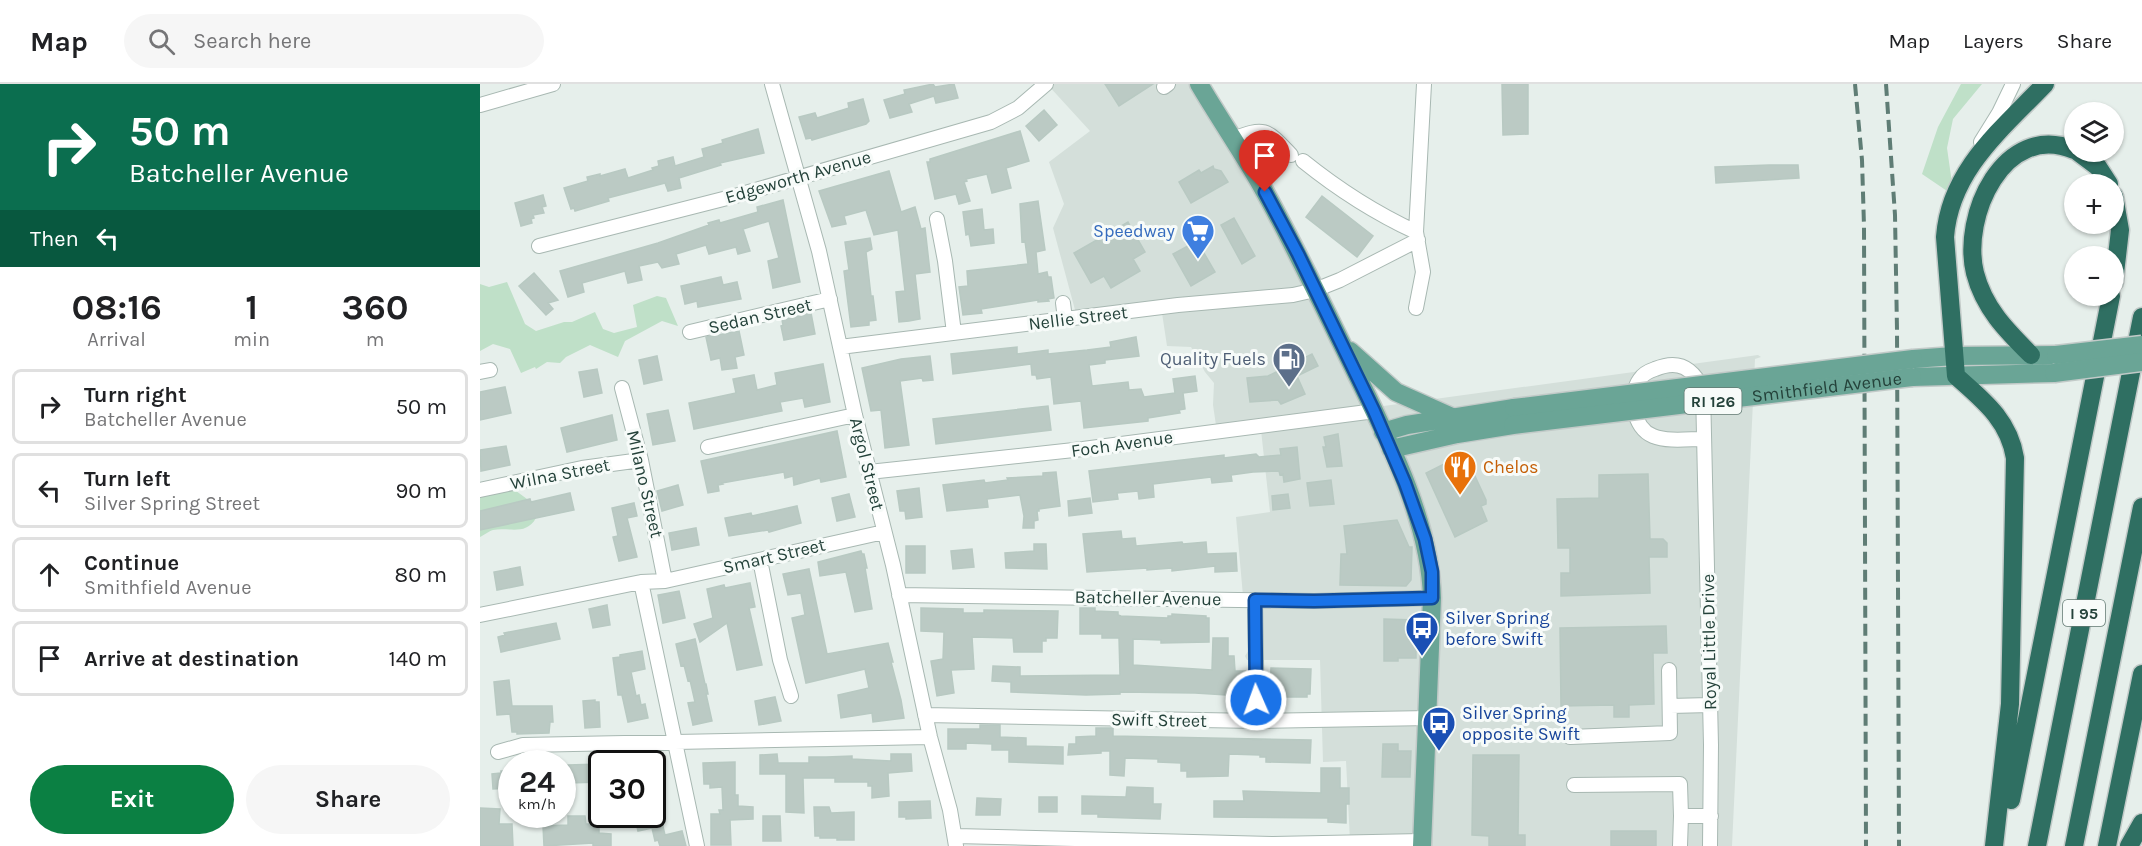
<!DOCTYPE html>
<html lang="en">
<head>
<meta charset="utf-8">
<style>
  :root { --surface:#fff; --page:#f6f6f6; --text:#202124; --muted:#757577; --line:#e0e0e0; --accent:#0b8043 }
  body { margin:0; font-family:Karla,sans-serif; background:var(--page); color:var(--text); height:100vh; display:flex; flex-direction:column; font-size:22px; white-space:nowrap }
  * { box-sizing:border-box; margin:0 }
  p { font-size:20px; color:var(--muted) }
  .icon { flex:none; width:33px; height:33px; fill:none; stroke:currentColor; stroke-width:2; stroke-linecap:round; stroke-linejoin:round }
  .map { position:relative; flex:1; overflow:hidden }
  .side { display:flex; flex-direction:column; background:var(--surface); width:480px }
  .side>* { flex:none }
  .banner { background:#0b6e4f; color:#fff; overflow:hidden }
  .controls { position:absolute; left:1584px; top:18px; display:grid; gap:12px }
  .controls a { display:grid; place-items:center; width:60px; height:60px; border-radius:50%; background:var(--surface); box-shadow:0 2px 4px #0004; font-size:30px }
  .speed { position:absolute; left:18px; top:666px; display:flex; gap:12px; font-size:30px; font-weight:700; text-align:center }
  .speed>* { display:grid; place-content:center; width:78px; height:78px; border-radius:50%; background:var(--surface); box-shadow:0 2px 4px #0004; line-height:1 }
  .speed small { font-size:15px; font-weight:400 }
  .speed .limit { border:3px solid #111; border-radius:9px; background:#fff; color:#111 }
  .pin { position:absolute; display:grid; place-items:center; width:51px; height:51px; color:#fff; margin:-62px -26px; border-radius:50% 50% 50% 0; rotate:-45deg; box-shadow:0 0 6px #0007 }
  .pin .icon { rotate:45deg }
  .me { position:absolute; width:66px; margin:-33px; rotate:358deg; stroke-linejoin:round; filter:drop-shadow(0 0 4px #0008) }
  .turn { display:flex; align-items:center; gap:21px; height:126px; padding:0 30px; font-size:27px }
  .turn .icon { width:78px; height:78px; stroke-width:2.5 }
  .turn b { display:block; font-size:42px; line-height:51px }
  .then { display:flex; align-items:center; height:57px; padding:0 30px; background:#0003; gap:12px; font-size:22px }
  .eta { display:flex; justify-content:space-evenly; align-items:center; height:102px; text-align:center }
  .eta b { font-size:36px; font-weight:700; line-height:42px }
  .button { display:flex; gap:12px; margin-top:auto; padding:12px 30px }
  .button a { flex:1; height:69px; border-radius:36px; background:var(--accent); color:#fff; font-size:24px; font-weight:700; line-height:69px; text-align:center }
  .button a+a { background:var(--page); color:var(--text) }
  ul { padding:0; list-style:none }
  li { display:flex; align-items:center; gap:18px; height:75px; margin:0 12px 9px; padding:0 18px; border:3px solid var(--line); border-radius:9px }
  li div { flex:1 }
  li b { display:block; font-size:22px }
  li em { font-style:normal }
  header { display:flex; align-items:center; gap:36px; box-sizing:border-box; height:84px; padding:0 30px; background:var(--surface); border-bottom:2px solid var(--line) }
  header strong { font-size:28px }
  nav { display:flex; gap:33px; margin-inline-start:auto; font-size:21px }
  .search { width:420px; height:54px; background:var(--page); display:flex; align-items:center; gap:15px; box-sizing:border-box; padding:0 21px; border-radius:33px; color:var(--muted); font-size:22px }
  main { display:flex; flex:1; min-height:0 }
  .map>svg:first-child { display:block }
  .built { fill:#d4dfda }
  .green { fill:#bfe0c8 }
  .building { fill:#bbcac4; stroke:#b8c9c2; stroke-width:1.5 }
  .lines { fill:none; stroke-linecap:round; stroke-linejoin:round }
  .minor-casing { stroke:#a8b8b2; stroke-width:16 }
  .major-casing { stroke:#c2cac8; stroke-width:21 }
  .highway-casing { stroke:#c2cac8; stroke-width:21 }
  .minor { stroke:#fff; stroke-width:14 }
  .major { stroke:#6aa596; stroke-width:18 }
  .highway { stroke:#2f6f62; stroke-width:18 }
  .rail { stroke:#5f7d75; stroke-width:4; stroke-dasharray:12 6; stroke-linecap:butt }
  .major-bridge-casing { stroke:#c2cac8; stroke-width:21; stroke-linecap:butt }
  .major-bridge { stroke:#6aa596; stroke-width:18 }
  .route-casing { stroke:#114b97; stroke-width:15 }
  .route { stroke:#1a73e8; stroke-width:10 }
  .labels { text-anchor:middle; stroke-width:6; stroke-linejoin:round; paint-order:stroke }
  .shield { fill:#f7fbf9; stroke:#637a73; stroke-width:1.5 }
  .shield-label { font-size:16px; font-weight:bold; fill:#24423a }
  .street-label { font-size:18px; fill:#24423a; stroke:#f7fbf9 }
  .shop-label { font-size:18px; fill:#366cbe; stroke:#f7fbf9; text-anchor:end }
  .service-label { font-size:18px; fill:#4e5e75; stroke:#f7fbf9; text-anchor:end }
  .food-label { font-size:18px; fill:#c56008; stroke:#f7fbf9; text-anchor:start }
  .transit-label { font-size:18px; fill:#164399; stroke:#f7fbf9; text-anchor:start }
</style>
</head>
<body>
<header>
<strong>Map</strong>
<div class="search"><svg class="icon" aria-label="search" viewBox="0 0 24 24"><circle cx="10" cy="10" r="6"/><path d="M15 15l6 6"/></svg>Search here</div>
<nav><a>Map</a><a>Layers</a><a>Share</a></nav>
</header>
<main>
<section class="side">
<div class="banner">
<div class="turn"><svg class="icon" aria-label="right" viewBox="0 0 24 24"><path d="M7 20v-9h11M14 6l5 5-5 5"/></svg><div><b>50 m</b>Batcheller Avenue</div></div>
<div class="then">Then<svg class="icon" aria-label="left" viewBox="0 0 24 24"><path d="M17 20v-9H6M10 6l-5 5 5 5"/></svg></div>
</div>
<div class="eta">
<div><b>08:16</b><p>Arrival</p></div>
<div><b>1</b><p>min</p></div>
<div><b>360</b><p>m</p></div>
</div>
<ul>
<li><svg class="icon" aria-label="right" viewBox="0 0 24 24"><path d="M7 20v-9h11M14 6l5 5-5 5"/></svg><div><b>Turn right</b><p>Batcheller Avenue</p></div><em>50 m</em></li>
<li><svg class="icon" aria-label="left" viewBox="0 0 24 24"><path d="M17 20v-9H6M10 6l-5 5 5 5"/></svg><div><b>Turn left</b><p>Silver Spring Street</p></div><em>90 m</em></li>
<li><svg class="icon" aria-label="ahead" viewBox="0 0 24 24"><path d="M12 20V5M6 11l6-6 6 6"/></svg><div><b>Continue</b><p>Smithfield Avenue</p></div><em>80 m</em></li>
<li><svg class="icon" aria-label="arrive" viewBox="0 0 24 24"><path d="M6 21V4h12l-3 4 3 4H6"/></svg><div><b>Arrive at destination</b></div><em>140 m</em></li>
</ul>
<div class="button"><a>Exit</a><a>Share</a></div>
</section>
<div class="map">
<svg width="1662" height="762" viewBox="0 0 1662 762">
  <rect width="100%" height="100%" fill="#e6efeb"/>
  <!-- built -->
  <path class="built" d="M567 0H720L889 324 1278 271 1281 273 1275 275 1252 762H775L870 757 866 677 843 678 840 576H767L765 572 776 555 769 516 763 512 756 433 790 428 781 346 737 348 733 321 734 299 725 288 711 263 687 262 682 229 598 237 573 144 584 120 569 78 610 47Z"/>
  <!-- green -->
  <path class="green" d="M1481 0H1502L1473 35 1467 64 1473 106 1470 109 1442 90 1458 43Z
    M27 198 45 240 56 247 84 238H92L115 228 123 245 134 249 157 243 153 221 177 212 186 214 198 242 182 237 145 257 138 273 110 261 86 273 80 279 67 278 56 285 55 283 41 289 30 265 13 260 0 267V200L9 203Z
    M28 401 47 415 56 434C46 452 29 443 13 446 9 447 4 451 0 453V407Z"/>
  <!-- building -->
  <path class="building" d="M453 0 455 3 474 0 478 14 456 19 454 12 429 20 432 28 410 34 404 16 425 10 424 6Z
    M625 0H673L639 22Z
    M1022 0H1048V50L1023 51Z
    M383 15 389 37 386 40 332 56 331 54 326 55 319 33 335 29 337 34 369 24 368 19Z
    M564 26 577 41 559 57 546 42Z
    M278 45 284 69 240 79 241 81 199 94 201 104 188 107 185 99 128 114 129 117 95 127 94 124 91 125 84 104 108 97 107 93 120 90V92L145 85 148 94 173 86 172 84 179 82 178 77 193 73 195 82 224 73 222 65 243 59 242 56Z
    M540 47 549 77 526 84 531 104 512 109 507 90 486 95 487 97 484 98 490 117 479 120 476 110 455 115 447 78H450V75Z
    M1289 81H1318L1319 94 1236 99 1235 83Z
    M733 82 734 85 741 87 748 98 711 119 699 98 719 86 721 89Z
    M409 87 421 128 435 123 441 145 445 144 450 188 435 190 440 235 429 237 419 238 416 208 425 207 418 146 394 151 386 126 364 132 366 140 352 143 339 107Z
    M63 111 66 122 62 123 64 129 53 131 54 134 51 135 52 139 41 142 35 119Z
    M842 112 893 152 877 173 826 133Z
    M303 116 320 198 293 204 288 177 299 174 289 137 263 145 270 167 258 170 256 163 229 170 226 161 196 170 199 180 182 184 178 178 159 182 162 196 148 199 145 187 102 199 104 208 88 213 80 187 178 159 229 141 228 139 239 136 240 139 278 128 277 123Z
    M558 117 565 166 556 168 558 190 567 188 568 193H571L574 214 568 215 569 217 558 218V216L501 225 502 229 483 231 479 203 488 202 487 187 548 180 545 157 542 158 540 120Z
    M502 125 504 146 513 145 514 159 491 162 489 150 486 151 483 128Z
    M754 134 775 172 762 180 741 141Z
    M648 138 665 168 653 175 660 187 631 204 624 192 611 199 594 169Z
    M390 154 392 165 386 168 391 212H393L396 236 389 237V241L371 243 364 187 369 186 365 158Z
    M717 157 735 188 711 202 693 170Z
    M54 189 78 216 68 219 73 225 66 231 39 202Z
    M241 193 243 201 257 198 261 215 218 223 217 217 205 220 201 202Z
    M331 229 335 250 304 256 301 242 303 241 302 236Z
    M259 247 264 271 255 273 257 284 242 286 240 274 231 276 226 253Z
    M656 253 659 272 625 276V279L609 281 612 302 648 298 649 306 661 305 664 313 695 309 693 295 715 292 717 307 703 309 705 325 699 326 700 329 668 334V337L604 344 601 317 574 320 571 293 557 295 556 291H552L551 280 473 290 471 270 537 263V270L568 266V270L607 266 631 263 630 258Z
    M832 270 838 282 817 292 825 310 801 320 798 316 770 318 767 294 788 292Z
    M177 272 182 296 164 300 159 276Z
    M450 272 453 296 443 297 442 294 420 297 429 361 405 364 401 326 391 327 382 284 421 275Z
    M343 280 350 318 325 323 323 314 300 318 302 327 214 345 209 319 256 309 253 295 274 291 277 306 297 301 295 289Z
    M117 285 122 309 104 313 99 288Z
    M25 303 31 329 0 336V308Z
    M568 322 571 346 456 360 453 335Z
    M188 326 195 357 173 361 167 330Z
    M132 331 137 356 87 368 81 344Z
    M357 347 366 393 341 398 340 394 314 401 313 392 305 394 304 388 242 399 243 400 238 401 239 407 228 409 221 377Z
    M858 350 862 382 847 383 843 363H846L844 353Z
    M26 362 30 381 1 387 0 366Z
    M817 363 820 395 804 398 803 390 800 391 799 387 773 388 751 391 752 397 732 399 731 393 673 400 674 413 659 415 658 407 637 409 638 415 613 418 609 387 744 371V374L776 370 779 373 801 371 800 365Z
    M976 374 980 381 988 377 1006 416V420L1001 422 1007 437 975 453 946 389Z
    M576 388 580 422 559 425V427H557L558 436 554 437V444H543L544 432 540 411 507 415 508 423 467 427 463 401 504 396 505 399 528 396 527 394 563 392V389Z
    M1168 390 1170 455H1183L1187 459V473H1169L1170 509 1081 512V489H1090V464H1078L1077 415 1119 414V391Z
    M851 396 854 420 830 422 827 399Z
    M198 401 203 421 182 427 177 407Z
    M439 404 442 433 426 435 425 427H420L417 407Z
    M90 409 94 426 0 446V427L50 415 51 418Z
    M369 410 375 433 357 437 352 414Z
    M808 410 810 424 793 426 792 412Z
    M610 414 612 429 589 432 588 417Z
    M154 419 157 432 147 434 157 473 139 477 133 453 138 452 132 424Z
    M317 422 321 439 289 448 288 446 249 452 245 434 271 429 272 432Z
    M917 436 929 463H932L931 496 926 502 860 501 861 470H867L864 442Z
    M216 444 219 461 192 466 189 449Z
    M641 447 642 455 655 454 656 462 702 458 703 460 726 458 727 470 756 469 757 487 735 488V482L692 487V484L667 486V484L607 488 603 450Z
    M554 460H566L567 485 526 484 525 469 554 467Z
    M426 462H445V489H426Z
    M492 465 494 483 473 485 471 467Z
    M381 467 382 470H384L387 484H385L392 525 375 528 366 488 340 492 338 478Z
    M40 483 43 501 17 506 14 488Z
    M329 485 347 570 408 559 413 578H411L421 616 424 634 393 638 392 629 361 634 358 611 389 604 385 585 326 599 312 534 325 531 321 509 308 511 303 490Z
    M270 499 275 523 269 524 282 581 257 586 247 539 220 558 214 540 233 534 227 505 244 501 245 504Z
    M199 507 205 534 183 539 178 511Z
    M127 521 130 541 113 544 109 525Z
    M441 524 483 525V529H504V526L578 527 577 554H566V557H562V568H534L533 554 492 553 494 585 471 586 474 609 457 612 451 577 463 575 464 548 441 547Z
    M600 524H615V527L638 528V531L641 532 688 534V532H692V530L726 532V534H729V558L681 559V556L653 555V581L732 586 733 554H748V572H754L755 587H765V616L747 615V611L715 609 640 608V610L606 611 531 608V598L512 597 513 582 540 583V592L640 591 639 554H622V550H600Z
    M904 535 936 536V574H918V577H904Z
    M76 539 80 555 21 568 18 553 25 551 24 549Z
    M1186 542 1187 569H1173L1174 620 1149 621V633H1134V621L1081 622 1080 544Z
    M215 555 225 600H226L228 610H226L232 637 213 641 208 619 215 618 210 596 208 597 204 581 201 582 196 560Z
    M162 567 165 585 151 588 156 612 159 611 161 621 165 620 168 634 148 638 142 611H138L133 574 140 573V571Z
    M791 584 831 585 830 610H827V613H793V610H790Z
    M29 596 32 622H72L73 638H70L69 649 37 650V648H32L30 630 17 631 14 598Z
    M295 613 301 637 279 641 275 617Z
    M115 616V618H119L120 643 105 644 103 617Z
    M500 641H520V653L546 654V662L583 663V680L529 678V666H512V660L486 659V665H468V645H500Z
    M616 644H633V652L831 656 830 679 786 678V673H780V671L749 670 748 692 707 693V687H701V679L678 678V675L645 674 644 692 630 691V667H621V669L588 671 589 660H596V653L616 652Z
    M903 660H918V667H931L930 693H902Z
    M297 670 298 679H329V673H346L372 672V675L411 677V670H431L432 687 408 689 409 712 392 714V702H388V698H355V694H323L324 729 306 728V690H280V671Z
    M993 671H1039L1038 751H1045V762H1009V752L992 751Z
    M255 678V711H258V722L273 723V735L250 736 251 761H231V730H240L239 726H243L242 703 230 704V700H224L223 679Z
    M120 680 121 698 88 699V681Z
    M841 684H860V704H869V720H866V739L848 738V734L734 733V717H764L763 707 841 709Z
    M21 687H32V704L13 705 12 690 21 689Z
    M647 703 673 704V720H681L680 735 618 733V730H602V712L646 713Z
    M559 713H577V728H559Z
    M497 714 521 715 520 731H496Z
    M450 717 451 734 426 735V733H419V718Z
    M334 723H349L351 729 374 728V756H357V754H340V752H335Z
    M0 724 20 725 19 740H32L33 762H0Z
    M154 730H180L185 751 202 747 206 762H180L178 756 175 757 172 744 158 747Z
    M88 732H105L106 740H119V749L131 750V762H113V759L64 762 63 742 88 741Z
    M283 732H300L301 757H283Z
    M1131 747H1176V762H1131Z"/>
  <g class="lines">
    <!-- minor casing -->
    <g class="minor-casing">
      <path id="minor" d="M292 0 339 167 375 331 413 481 450 653 470 726 476 762
        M684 3 688 0
        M0 21 73 0
        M753 55C786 42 787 46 811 71
        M1501 58 1519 29 1533 0
        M823 77C859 106 895 129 936 148
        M457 135 465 177 474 249
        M59 162 255 112 511 38 538 24 566 0
        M583 219 585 235
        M936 224 943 188 936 148 944 0
        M210 248 350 215
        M360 263 698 221 813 211 835 206 860 196 938 156
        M0 288 10 286
        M142 304 161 376 185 497
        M1224 355C1208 355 1188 358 1173 352 1153 344 1148 311 1160 295 1163 290 1169 287 1175 285 1199 275 1213 284 1223 306L1231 661 1230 762
        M228 363 375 331
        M389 388 603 365 895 327
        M0 406 102 384 161 376
        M280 476 300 576 311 612
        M161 498 217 762
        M419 511 834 517 952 514
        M775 516 777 637
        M0 531 161 498 185 497 404 448
        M1190 622 1230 621
        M445 631 777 637 949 634
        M1090 653 1190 649 1189 586
        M18 668 43 661 450 653
        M1094 701 1200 700 1201 732H1231
        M476 752 793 760 942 757
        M1200 762 1201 732"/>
    </g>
    <!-- major casing -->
    <g class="major-casing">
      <path id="major" d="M719 0C739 34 761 66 781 101 814 160 843 222 873 283 907 353 950 436 952 514L942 762
        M870 267 916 308 974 334
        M1433 275 1474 272 1576 271
        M1432 293 1574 289
        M903 348 927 341 1034 324
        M911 365 977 350 1033 341"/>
    </g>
    <!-- highway casing -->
    <g class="highway-casing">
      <path id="highway" d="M1598 68 1618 83 1629 100
        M1634 112 1640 146 1634 198
        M1551 271C1526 246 1504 224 1495 189 1481 132 1524 37 1594 66
        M1531 716 1631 212
        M1514 762 1530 620 1535 374C1529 336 1503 316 1476 292L1465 153C1470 86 1522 45 1565 0
        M1557 762 1662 233
        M1594 762 1662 423
        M1627 762 1662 590
        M1649 762 1662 739"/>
    </g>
    <!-- minor -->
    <use href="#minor" class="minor"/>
    <!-- major -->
    <use href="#major" class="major"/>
    <!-- highway -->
    <use href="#highway" class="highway"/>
    <!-- rail -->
    <path class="rail" d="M1375 0 1382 76 1384 142 1386 762
      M1406 0 1415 131 1417 246 1419 762"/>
    <!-- major-bridge casing -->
    <g class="major-bridge-casing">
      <g id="major-bridge">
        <path d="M1576 271 1662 261"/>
        <path d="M1574 289 1662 278"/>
        <path d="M1034 324 1433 275"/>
        <path id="s1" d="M1033 341 1432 293"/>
      </g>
    </g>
    <!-- major-bridge -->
    <use href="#major-bridge" class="major-bridge"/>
  </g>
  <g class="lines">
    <!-- route casing -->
    <g class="route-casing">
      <path id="route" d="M776 616 775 516 834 517 952 514V488L945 455 925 399 894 327 818 170 785 108"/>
    </g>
    <!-- route -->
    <use href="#route" class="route"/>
  </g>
  <!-- icons -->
  <defs>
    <g id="supermarket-pin" transform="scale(1.725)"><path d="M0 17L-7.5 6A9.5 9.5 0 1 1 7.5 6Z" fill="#3f7fe0" stroke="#f7fbf9"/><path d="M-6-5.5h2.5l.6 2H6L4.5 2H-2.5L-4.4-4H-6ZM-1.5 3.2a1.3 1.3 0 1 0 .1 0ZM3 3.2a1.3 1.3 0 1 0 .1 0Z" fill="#fff"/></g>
    <g id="fuel-pin" transform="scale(1.725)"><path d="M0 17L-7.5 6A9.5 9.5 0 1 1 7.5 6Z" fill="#5c6f8a" stroke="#f7fbf9"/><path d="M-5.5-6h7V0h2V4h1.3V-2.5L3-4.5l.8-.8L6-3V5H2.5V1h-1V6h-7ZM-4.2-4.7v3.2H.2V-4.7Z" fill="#fff"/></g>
    <g id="restaurant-pin" transform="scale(1.725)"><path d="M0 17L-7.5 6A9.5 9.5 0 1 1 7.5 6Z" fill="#e8710a" stroke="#f7fbf9"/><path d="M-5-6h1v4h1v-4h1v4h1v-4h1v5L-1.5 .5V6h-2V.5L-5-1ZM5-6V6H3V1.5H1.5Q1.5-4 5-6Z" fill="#fff"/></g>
    <g id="bus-pin" transform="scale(1.725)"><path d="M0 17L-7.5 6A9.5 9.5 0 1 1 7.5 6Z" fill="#1a4fb4" stroke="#f7fbf9"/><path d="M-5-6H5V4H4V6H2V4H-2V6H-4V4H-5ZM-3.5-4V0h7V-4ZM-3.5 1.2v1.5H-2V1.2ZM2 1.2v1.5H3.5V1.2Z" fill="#fff"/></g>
  </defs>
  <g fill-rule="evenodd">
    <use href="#supermarket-pin" x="718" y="147"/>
    <use href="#fuel-pin" x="809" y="275"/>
    <use href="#restaurant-pin" x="980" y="383"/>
    <use href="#bus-pin" x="942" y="544"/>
    <use href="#bus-pin" x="959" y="639"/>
  </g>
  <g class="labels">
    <!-- shield labels -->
    <g class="shield">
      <rect x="1204.5" y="304" width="57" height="26" rx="4.5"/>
      <rect x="1583" y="516" width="42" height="26" rx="4.5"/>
    </g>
    <g class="shield-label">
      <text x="1233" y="323">RI 126</text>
      <text x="1604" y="535">I 95</text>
    </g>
    <!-- street labels -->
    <g class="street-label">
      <text transform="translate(318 93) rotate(-16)" y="6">Edgeworth Avenue</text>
      <text transform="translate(280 232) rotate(-13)" y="6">Sedan Street</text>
      <text transform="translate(598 234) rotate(-7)" y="6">Nellie Street</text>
      <text dy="6" stroke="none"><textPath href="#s1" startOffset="316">Smithfield Avenue</textPath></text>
      <text transform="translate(642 360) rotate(-8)" y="6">Foch Avenue</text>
      <text transform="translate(387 380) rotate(76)" y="6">Argol Street</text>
      <text transform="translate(80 390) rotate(-11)" y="6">Wilna Street</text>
      <text transform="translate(165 400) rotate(77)" y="6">Milano Street</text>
      <text transform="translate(294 472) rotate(-13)" y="6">Smart Street</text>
      <text transform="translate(668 514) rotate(1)" y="6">Batcheller Avenue</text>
      <text transform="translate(1229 558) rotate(-91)" y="6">Royal Little Drive</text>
      <text transform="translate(679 636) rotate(1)" y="6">Swift Street</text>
    </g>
    <!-- shop labels -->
    <g class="shop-label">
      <text x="695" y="153">Speedway</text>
    </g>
    <!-- service labels -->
    <g class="service-label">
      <text x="786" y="281">Quality Fuels</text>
    </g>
    <!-- food labels -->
    <g class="food-label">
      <text x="1003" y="389">Chelos</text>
    </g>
    <!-- transit labels -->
    <g class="transit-label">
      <text x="965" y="540">Silver Spring<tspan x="965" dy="21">before Swift</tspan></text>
      <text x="982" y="635">Silver Spring<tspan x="982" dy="21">opposite Swift</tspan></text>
    </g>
  </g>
</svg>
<div class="controls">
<a><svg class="icon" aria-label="layers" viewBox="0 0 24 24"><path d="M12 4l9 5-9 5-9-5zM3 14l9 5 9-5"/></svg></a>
<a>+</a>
<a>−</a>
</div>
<div class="speed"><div>24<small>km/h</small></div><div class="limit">30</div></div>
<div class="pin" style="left:785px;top:108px;background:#d93025"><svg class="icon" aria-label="arrive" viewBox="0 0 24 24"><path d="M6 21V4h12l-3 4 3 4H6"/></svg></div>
<svg class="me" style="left:776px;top:616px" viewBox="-20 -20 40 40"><circle r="17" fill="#1a73e8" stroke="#fff" stroke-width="3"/><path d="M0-11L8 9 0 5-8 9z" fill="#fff"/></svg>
</div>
</main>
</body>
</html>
